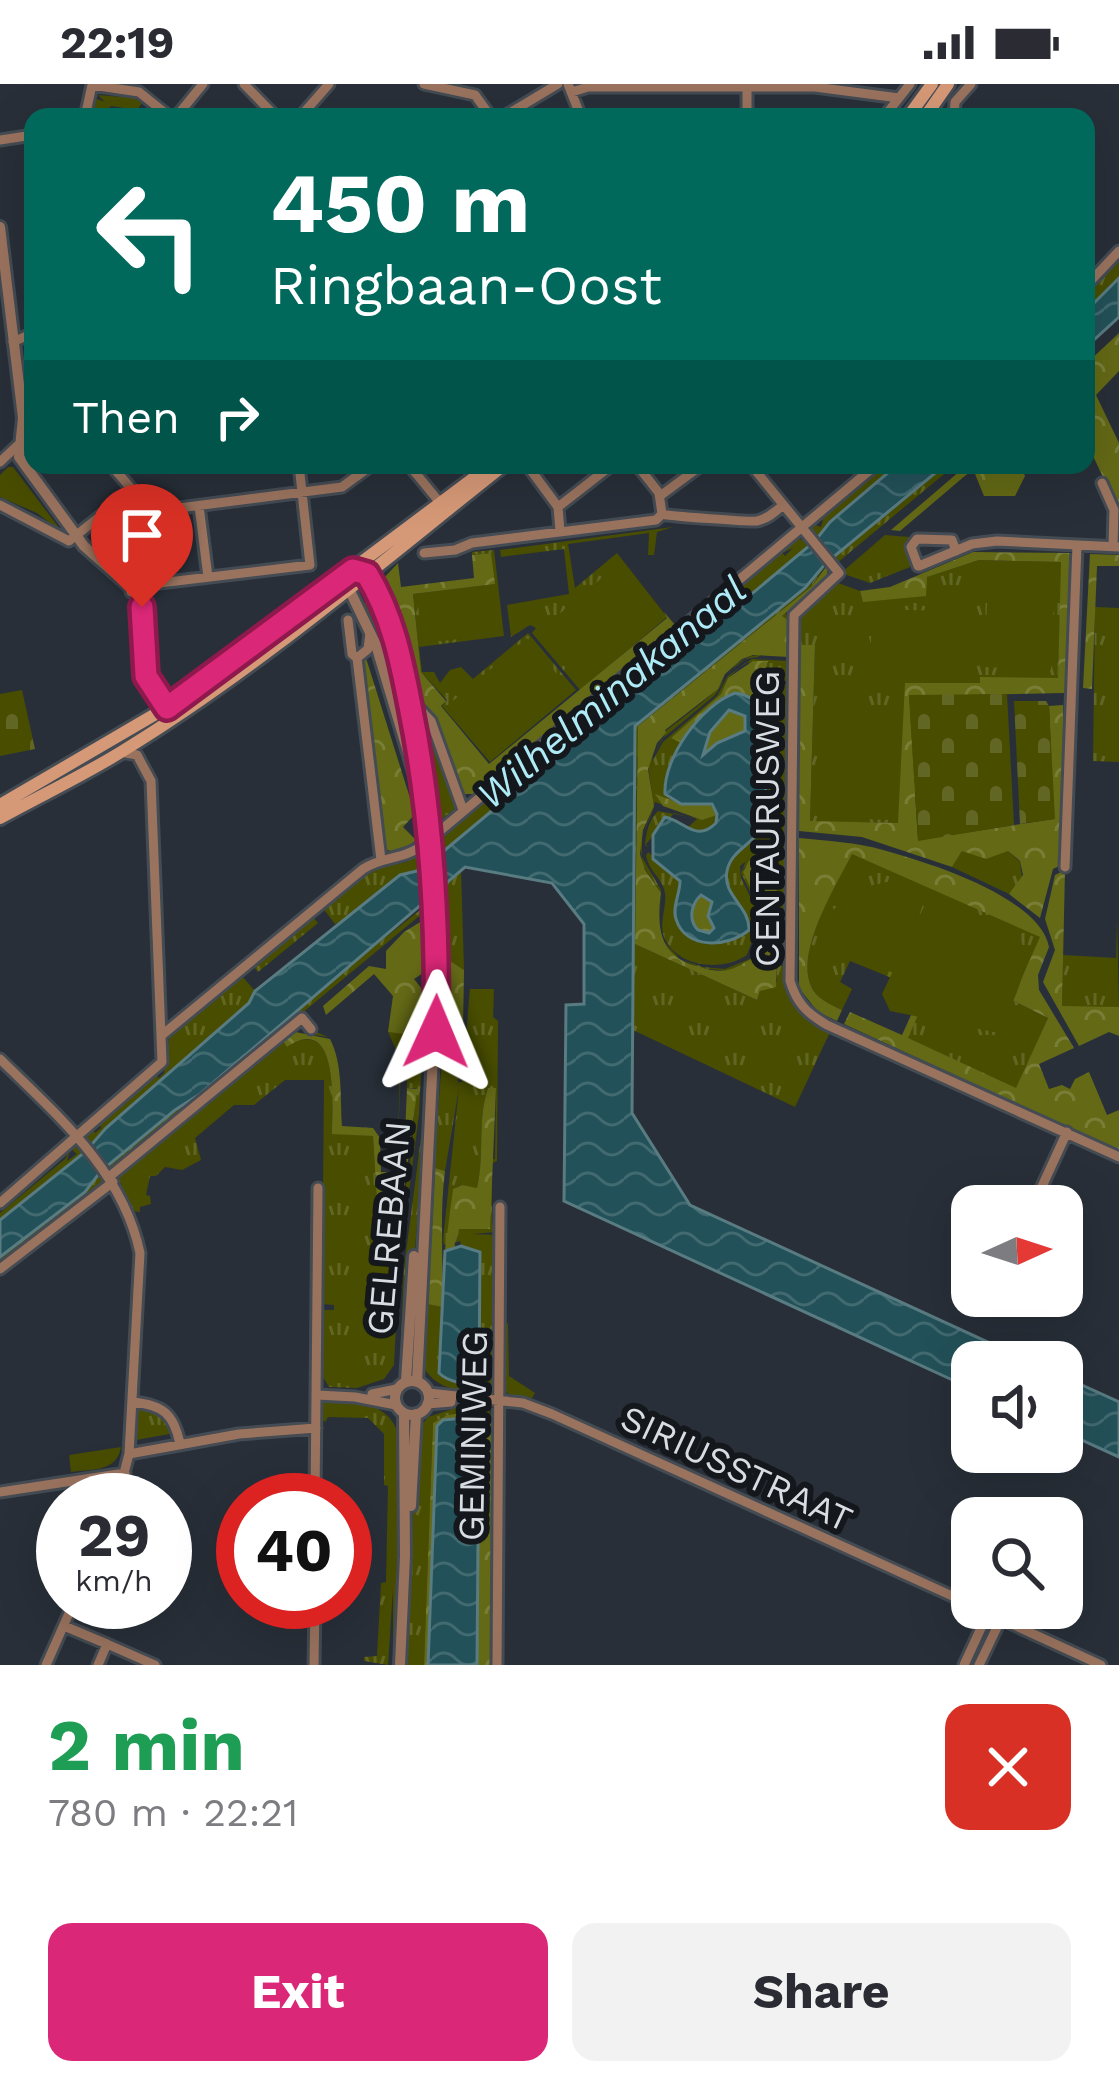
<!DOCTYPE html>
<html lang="en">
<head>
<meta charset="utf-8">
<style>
  :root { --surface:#fff; --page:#f2f2f3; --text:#2b2b33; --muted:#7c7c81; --accent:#db2777 }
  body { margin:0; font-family:"Work Sans",sans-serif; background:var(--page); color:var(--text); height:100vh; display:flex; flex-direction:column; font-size:45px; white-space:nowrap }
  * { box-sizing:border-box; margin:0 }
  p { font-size:39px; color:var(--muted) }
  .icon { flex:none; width:66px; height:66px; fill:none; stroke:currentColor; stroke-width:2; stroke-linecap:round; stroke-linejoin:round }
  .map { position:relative; height:1581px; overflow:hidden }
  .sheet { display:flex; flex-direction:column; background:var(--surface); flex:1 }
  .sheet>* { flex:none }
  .banner { position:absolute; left:24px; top:24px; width:1071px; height:366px; border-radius:24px; box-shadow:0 12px 48px #0002; background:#00695c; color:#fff; overflow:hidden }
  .needle { width:78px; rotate:87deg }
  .tools { position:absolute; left:951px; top:1101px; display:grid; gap:24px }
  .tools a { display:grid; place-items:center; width:132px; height:132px; border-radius:24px; background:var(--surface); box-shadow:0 12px 48px #0002; font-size:60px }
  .speed { position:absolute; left:36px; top:1389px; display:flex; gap:24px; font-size:60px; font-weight:700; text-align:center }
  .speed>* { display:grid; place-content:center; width:156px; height:156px; border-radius:50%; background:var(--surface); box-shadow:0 12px 48px #0002; line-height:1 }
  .speed small { font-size:30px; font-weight:400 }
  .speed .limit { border:18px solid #d22; background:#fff; color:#111 }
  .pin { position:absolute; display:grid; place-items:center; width:102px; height:102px; color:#fff; margin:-123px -51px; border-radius:50% 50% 50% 0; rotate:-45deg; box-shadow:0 0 12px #0007 }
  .pin .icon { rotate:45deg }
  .me { position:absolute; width:132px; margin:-66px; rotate:1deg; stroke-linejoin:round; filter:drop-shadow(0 0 9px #0008) }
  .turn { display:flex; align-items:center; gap:42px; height:252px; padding:0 48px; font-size:54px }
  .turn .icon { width:156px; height:156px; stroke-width:2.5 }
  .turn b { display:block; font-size:84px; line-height:102px }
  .then { display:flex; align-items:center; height:114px; padding:0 48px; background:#0003; gap:24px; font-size:45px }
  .round { display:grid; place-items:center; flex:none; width:126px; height:126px; border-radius:24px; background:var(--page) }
  .head { display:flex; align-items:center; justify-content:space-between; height:204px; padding:0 48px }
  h1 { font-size:72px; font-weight:700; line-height:90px; color:#1e9e55 }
  .action { display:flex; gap:24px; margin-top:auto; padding:24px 48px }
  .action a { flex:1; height:138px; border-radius:24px; background:var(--accent); color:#fff; font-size:48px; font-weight:700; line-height:138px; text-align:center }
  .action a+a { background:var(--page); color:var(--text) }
  .status { display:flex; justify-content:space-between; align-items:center; height:84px; padding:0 60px; background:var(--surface); direction:ltr }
  .status svg { height:33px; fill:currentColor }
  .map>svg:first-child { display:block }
  .grass { fill:url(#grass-tufts); fill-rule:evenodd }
  .forest { fill:url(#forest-crowns) }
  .cemetery { fill:url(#cemetery-stones) }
  .garden { fill:#484d00 }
  .water { fill:url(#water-waves); stroke:#597b82; stroke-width:3; fill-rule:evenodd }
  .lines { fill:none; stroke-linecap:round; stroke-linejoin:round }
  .minor-casing { stroke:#444b53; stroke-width:15 }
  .tertiary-casing { stroke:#444b53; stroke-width:16 }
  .secondary-casing { stroke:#444b53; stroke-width:18 }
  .minor { stroke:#9a735e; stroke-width:9 }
  .tertiary { stroke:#9a735e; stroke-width:10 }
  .secondary { stroke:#d69977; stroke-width:12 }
  .tertiary-bridge-casing { stroke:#444b53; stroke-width:16; stroke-linecap:butt }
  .tertiary-bridge { stroke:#9a735e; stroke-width:10 }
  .route-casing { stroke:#8e194d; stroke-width:30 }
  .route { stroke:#db2777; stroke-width:21 }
  .labels { text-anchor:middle; stroke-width:12; stroke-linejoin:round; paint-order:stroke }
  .street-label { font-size:36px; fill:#d8dde3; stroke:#14171b }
  .water-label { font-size:39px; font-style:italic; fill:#aeebf6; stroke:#14171b }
</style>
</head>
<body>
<div class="status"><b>22:19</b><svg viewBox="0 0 49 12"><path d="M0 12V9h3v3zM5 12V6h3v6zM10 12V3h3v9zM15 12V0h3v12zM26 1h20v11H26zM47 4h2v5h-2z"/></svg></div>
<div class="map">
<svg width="1119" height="1581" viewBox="0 0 1119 1581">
  <defs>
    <pattern id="grass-tufts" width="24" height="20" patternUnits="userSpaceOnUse" patternTransform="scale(3)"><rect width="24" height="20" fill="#484d00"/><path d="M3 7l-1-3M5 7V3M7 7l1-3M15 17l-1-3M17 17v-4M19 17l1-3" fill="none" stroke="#626625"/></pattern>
    <pattern id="forest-crowns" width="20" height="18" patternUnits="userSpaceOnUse" patternTransform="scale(3)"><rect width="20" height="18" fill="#636915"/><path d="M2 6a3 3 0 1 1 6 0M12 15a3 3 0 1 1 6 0" fill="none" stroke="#797e37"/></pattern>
    <pattern id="cemetery-stones" width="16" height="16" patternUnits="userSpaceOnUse" patternTransform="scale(3)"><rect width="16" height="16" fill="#484d00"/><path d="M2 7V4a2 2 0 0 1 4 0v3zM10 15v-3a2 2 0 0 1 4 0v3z" fill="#626625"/></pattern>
    <pattern id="water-waves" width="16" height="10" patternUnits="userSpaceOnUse" patternTransform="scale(3)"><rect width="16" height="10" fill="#235159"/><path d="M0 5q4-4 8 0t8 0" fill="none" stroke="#426a71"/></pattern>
  </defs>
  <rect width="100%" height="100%" fill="#282f38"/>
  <!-- grass -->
  <path class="grass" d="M98 11 135 14 142 19 137 26 111 22 101 33H89L97 15 105 18Z
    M1119 175V194L1086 227V208Z
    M885 381H896L829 437 815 456 811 448 813 440 821 443 823 436 816 437Z
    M946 381H955L837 479 831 476Z
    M8 383H13L63 449 37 429 0 413V391Z
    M673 443 657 448 654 471H648L649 449 568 460 575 504 617 469 667 533 580 606 532 549 536 544 530 541 511 553 507 521 569 510 564 465 501 473 500 466Z
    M885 451 909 453 910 483 870 499 841 489Z
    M794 452 810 460 421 786 400 791 346 837 335 840 322 823 368 786 407 778 779 465 785 472 793 464 784 468 780 464Z
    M494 466 504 552 419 563 422 588H434L440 599 450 586 461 583 473 595 528 549 576 606 490 678 442 622 447 616 421 588 413 510 494 500 491 469 472 471V468Z
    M979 476 1062 478 1058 594H980L981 599 898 739 810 738 815 561H799L801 529 838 499 860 507 863 517 926 506V493Z
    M827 479 812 502 639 641 638 669C662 648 692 629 715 607 730 592 733 574 758 571L784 535 782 532 785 529 791 536 790 548 758 573 745 575 730 587 715 611 662 655 653 672 650 697 652 678 663 658 717 612 728 592 752 575 790 577V597H781V582L780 593H774V598L790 601 788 745 740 782 741 794 760 833 747 871C723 888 677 884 664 853 658 836 669 821 664 805 660 793 649 786 646 772L648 768 679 796 675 830 689 853 728 858 750 843C748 824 725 813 726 793 727 767 755 762 763 740 776 705 757 663 770 627L760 610 768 577 745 579 728 594 721 610 672 654 682 659 670 682 664 706 676 718 657 711 663 722 706 733 717 731 715 741C706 749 697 749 686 745L697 735 674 729 646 760 648 763 645 761C646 748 649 736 658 727L701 735 655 718 642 754V773L661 806 659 845 663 857 680 875 703 883 725 885 757 872 786 883 795 922 828 941 830 948 795 1023 633 946 635 642 811 500ZM666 649 648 681 654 723 640 759 643 782 661 809 659 851 674 872 700 884 728 887 754 874 775 883 777 880V898L760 907 757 916 635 860 637 673Z
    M371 515 384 543 408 636 363 520Z
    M1095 523 1119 524V678L1093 677Z
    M422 632 429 640 456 719V724L434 741Z
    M788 749 787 878 785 879 754 866 761 830 741 789 746 777ZM776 757V873L775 874 757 867 763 830 743 785Z
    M962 767H1008L1020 778 1022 796 1009 810 952 783Z
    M852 769 1041 853 1012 916 1048 934 1016 1005 907 954 929 907 889 888 887 892 850 877 840 898 852 905 842 926C834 922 824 918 817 911 787 879 836 801 852 769Z
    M461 786 464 886 444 873 426 887 425 831 418 833 115 1084 110 1088 105 1084 176 1026 189 1021 339 890 429 819Z
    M312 832 318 839 258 888 253 882Z
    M1117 834 1119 923H1062L1063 871 1116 874Z
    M447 887 449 943H463L458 998H462L470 905H494L493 933 498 937 497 1077 492 1079V1140L497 1142V1148L472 1150 497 1151 495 1299 485 1309C463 1309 436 1305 424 1284L430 1135 442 975V890ZM459 1004 443 1156 444 1161 448 1160 453 1105 461 1101 458 1151 454 1152V1159L460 1157 461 1162 480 1168 479 1298 474 1301 441 1292 442 1223 428 1219 435 1084 445 1087ZM488 1004H496L495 1075 490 1076V1144L461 1145 464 1103 477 1105C485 1072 477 1036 488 1004Z
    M241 891 255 907 249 919 106 1043 89 1064 86 1053 92 1045 95 1049 101 1044 99 1037 155 990 159 994 164 989 170 951Z
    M420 905 425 908 419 1030 399 1184 394 1281 384 1295 357 1304 329 1303 321 1290 322 1226H334V1221L322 1220 324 996H285L254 1021H234L195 1054 201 1076 182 1086 165 1083 156 1092H150L146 1111 150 1112 151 1120 140 1123V1128L132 1127 117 1091 286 949H311L314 947 328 953 294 948 287 963C340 928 332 1022 332 1049L373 1052 377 1116 387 1118C397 1094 402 1003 398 975 397 966 392 957 388 948L419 951ZM402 961 407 964V1004H416C413 1038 413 1106 395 1126Z
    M430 915 427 1012 406 1279H400L404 1184 422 1046Z
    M78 1062 85 1068 0 1136V1129L65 1075 70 1066 67 1077 77 1070 71 1065Z
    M101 1087 107 1094 101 1103 0 1182V1173L85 1108Z
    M508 1239 509 1292 535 1309 532 1314 508 1310 503 1304V1242Z
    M326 1316C352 1316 387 1318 397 1347H403L399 1581H393V1504L388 1581 364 1577V1573L377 1572 381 1499 386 1498 388 1402 384 1401V1350L368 1334 328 1333 325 1338 320 1333 321 1320Z
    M138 1321C157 1323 171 1329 175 1349L136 1356Z
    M459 1323H486L495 1336 493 1581 491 1496 482 1581V1495L491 1494 492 1339 447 1331 433 1339 424 1581H407L416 1348 428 1333Z"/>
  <!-- forest -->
  <path class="forest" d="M1119 249V287L1096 311 1119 359V457L1118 425 1086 357V280Z
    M967 381H1020L1025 392 1015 412H984L973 385 900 447 891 446Z
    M973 468 1071 469 1070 590 1064 609 909 612 918 756 1054 735 1049 622 1063 621V634L1070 644 1065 779 1053 785 1040 834 1009 810 1023 791 1020 777 1008 767 986 775 962 767 952 783 862 753 799 747V561H815L810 737 898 739 905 599H980V593L1058 594 1061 478 979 476 927 493 926 512 863 518 860 507 890 503Z
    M491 469 495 500 413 510 421 588 446 617 441 622 489 680 667 534 664 528 676 542 475 710H461L421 623 405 551 381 497 398 479 401 503 474 494 472 471Z
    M1090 470 1119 471V482H1097L1092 605 1083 604Z
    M828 480 827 494 782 532 789 537V573L753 571 742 575 725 590 718 605 665 646 666 649 657 659 648 685 654 722 643 746 640 770 645 786 661 809C656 845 660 874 700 883 709 886 719 888 728 886 737 884 746 877 754 874L777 881 776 903 760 907 757 916 635 860 638 642 812 502Z
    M366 574 415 730 403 743 416 756 400 769 387 766 384 757 361 583Z
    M753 577H768L760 609 770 627 765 641 753 616 735 609 720 616 682 659 671 654 721 610 728 594Z
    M733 625 744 630 746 645 739 652 717 659 703 671C703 654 717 632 733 625Z
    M655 710 682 720 709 718 717 731 702 736 663 722Z
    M799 754C827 757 856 758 883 766 927 778 1040 813 1049 863L1038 891 1039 906 1074 964 1039 980 1049 1005 1062 1001 1070 1005 1075 995 1089 988 1107 1031 1119 1026V1067L844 940 850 928 902 951 921 909 887 892 889 887 929 906 908 954 1016 1004 1048 934 1012 916 1040 853 852 770C836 802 787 879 817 911 824 918 834 922 842 926L837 937 818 928 799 904Z
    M777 756 776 874 756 867 763 830 743 788 749 777Z
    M1065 786 1062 922 1119 923V952L1109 948 1079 962 1043 898 1055 866 1045 835 1055 791Z
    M703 811 712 818 708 832 714 844 708 849 697 845C689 834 691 818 703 811Z
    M425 835 426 887 414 895 422 905 419 952 388 948 393 912 374 890 326 931 323 922 369 882 386 885V867L404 848Z
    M444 873 464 886 463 943H449V890L444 888Z
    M295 948 330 955C343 980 340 1013 342 1042L373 1044 380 1054 381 1088H394L387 1118H377L373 1052 332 1050C332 1023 340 927 287 963L282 955Z
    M407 1004 417 1005V1008L402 1121Z
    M488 1004H496L490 1145H459L458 1152H454L455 1163 445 1166 453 1105 462 1101 477 1104C485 1071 477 1036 488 1004Z
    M435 1084 445 1087C439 1135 444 1176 442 1223L428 1220Z
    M473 1328 482 1332 484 1338 492 1339 491 1581H477V1335L439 1339 437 1343 428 1581H424L433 1339 447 1331Z"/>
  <!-- cemetery -->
  <path class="cemetery" d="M22 606 35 665 0 672V610Z
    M1007 610 1014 741 918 757 909 611Z
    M1014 617H1046L1049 622 1055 735 1020 740Z"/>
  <!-- garden -->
  <path class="garden" d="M617 481 661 533 581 601 537 549Z
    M989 482 1055 485 1051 586 984 583Z
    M491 503 496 551 422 559 417 511Z
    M872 525 976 528 974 595 870 592Z
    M527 554 570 606 490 674 447 622Z
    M830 624 894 626 892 736 828 734Z
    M886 798 906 800 927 810 893 882 819 852C837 815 845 809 886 798Z
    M930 810 1014 847C1040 874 1011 919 999 949L890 927 882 910Z
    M121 1363C117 1388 93 1385 71 1388L69 1371Z"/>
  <!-- water -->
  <path class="water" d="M1119 194V233L1086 263V227Z
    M897 381H945L826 479 805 504 635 642 632 1029 690 1121 1031 1278H972V1305L564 1117 566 921 584 920V840L552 799 465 783 200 1010 175 1026 101 1087 85 1108 0 1173V1136L85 1068 106 1044 249 919 255 907 400 791 421 786 815 457 830 438Z
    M735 609C774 613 763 660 764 687 765 705 770 726 762 743 753 761 731 766 727 787 722 812 750 822 749 846 729 863 686 867 676 835 672 823 680 810 680 797L653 775V751L665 733C685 737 696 759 716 739L717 730 712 720H681L665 710C663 674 701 621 735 609ZM729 626 745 632V647L717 659 703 671 710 648ZM701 811 712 818 708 832 714 844 709 849 698 846C688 836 691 820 701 811Z
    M461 1162 480 1168 479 1299C469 1303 447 1297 439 1289L445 1167Z
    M1062 1292 1119 1318V1373L1062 1347Z
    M474 1333 479 1338 477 1581H428L437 1342 443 1336Z"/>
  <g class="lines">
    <!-- minor casing -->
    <g class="minor-casing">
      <path id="minor" d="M244 0 276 33
        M424 0 475 11 491 33
        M568 0 581 33
        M747 3V33
        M572 8 588 3H815L899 14
        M85 33 92 1 139 8 170 33
        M176 33 203 0
        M300 33 329 0
        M503 33 558 0
        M884 33 910 0
        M954 33 955 18 971 0
        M0 56 33 51
        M1086 202 1119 167
        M13 258 33 249
        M0 378 18 361
        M111 381 147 423 156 427 342 403 372 381
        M409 381 441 420
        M527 381 558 423 560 447
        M751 381 839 489 794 531 790 897C797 920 807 929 827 941L1119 1073
        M1102 399 1114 426 1113 462
        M660 412 702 381
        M0 421 69 457 132 407
        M199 422 208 493
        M558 423 612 381
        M662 430C667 432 751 438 757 437 767 435 775 428 782 422
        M956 467 952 456 917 455 911 463 918 482H919L972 460 997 457 1119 463
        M424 469 455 466 472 459 656 436 662 430 659 409 637 381
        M131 508 143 501 310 481 299 381
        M348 536 352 570 357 574 381 776
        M357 574 368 565 370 549
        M413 618 431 637 463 726
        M1065 783 1077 461
        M162 951 363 785C382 772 402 776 422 762L876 381
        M0 975C58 1032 123 1087 140 1169L129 1370 117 1416
        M109 1093 302 934 311 945
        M0 1119 162 978 151 697 137 671 121 668
        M1033 1122 1067 1048
        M0 1185 113 1098
        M428 1309 523 1319 552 1330 972 1521
        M372 1310 397 1305
        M317 1311 355 1313 396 1321
        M133 1318C163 1321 174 1330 180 1360
        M427 1320 451 1318
        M129 1370 239 1350 316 1344
        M0 1408 125 1389
        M315 1416 318 1104
        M977 1524 1101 1581
        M64 1542 107 1560 98 1581
        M107 1560 155 1581
        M46 1581 74 1518
        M314 1581 315 1518
        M497 1581 500 1123
        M964 1581 988 1529
        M979 1581 1001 1535"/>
    </g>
    <!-- tertiary casing -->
    <g class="tertiary-casing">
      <path id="tertiary" d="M0 143 23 334 19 373 84 462 138 510 143 529 148 606 168 637
        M365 489C406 537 420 669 428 733
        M348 491 349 505 376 561 417 698
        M406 1297 414 1172
        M395 1314a17 17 0 1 1 34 0a17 17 0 1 1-34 0Z
        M417 1298 437 890
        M411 1422 416 1330
        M400 1581 405 1472 404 1329"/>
    </g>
    <!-- secondary casing -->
    <g class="secondary-casing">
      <path id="secondary" d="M908 33 932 0
        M925 33 948 0
        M0 721 171 621 491 381
        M0 734C40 712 82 692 121 668 257 585 380 479 504 381"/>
    </g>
    <!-- minor -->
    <use href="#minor" class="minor"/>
    <!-- tertiary -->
    <use href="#tertiary" class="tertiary"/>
    <!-- secondary -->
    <use href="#secondary" class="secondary"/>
    <!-- tertiary-bridge casing -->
    <g class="tertiary-bridge-casing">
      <path id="tertiary-bridge" d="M428 733 437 890"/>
    </g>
    <!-- tertiary-bridge -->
    <use href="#tertiary-bridge" class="tertiary-bridge"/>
  </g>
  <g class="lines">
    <!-- route casing -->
    <g class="route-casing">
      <path id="route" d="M142 523 146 592 167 624 353 486 367 490C392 531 401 575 410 622 432 730 438 838 436 948"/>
    </g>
    <!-- route -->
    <use href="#route" class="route"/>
  </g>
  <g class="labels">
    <!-- street labels -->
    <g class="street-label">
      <text transform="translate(766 735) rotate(-90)" y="13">CENTAURUSWEG</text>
      <text transform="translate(388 1144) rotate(-85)" y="13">GELREBAAN</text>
      <text transform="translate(472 1352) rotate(-89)" y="13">GEMINIWEG</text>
      <text transform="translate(737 1384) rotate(25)" y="13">SIRIUSSTRAAT</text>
    </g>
    <!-- water labels -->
    <g class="water-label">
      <text transform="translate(611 608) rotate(-40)" y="14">Wilhelminakanaal</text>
    </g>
  </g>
</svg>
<div class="tools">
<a><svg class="needle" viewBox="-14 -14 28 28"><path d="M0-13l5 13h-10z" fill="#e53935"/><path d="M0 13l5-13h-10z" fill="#7c7c81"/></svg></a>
<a><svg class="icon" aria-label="sound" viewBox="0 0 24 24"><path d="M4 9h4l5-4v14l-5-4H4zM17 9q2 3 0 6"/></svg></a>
<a><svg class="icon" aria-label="search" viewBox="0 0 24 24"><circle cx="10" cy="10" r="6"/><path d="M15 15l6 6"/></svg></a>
</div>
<div class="speed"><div>29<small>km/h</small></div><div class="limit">40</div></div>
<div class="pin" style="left:142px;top:523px;background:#d93025"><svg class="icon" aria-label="arrive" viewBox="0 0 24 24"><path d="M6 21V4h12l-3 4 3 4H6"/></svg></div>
<svg class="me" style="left:436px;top:948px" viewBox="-20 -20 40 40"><path d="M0-17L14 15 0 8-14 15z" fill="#db2777" stroke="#fff" stroke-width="4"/></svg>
<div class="banner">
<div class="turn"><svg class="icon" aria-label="left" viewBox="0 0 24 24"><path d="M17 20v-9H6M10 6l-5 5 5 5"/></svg><div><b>450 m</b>Ringbaan-Oost</div></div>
<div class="then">Then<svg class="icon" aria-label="right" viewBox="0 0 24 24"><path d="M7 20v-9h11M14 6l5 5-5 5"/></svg></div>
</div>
</div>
<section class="sheet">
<div class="head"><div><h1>2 min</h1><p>780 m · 22:21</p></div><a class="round" style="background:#d93025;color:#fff"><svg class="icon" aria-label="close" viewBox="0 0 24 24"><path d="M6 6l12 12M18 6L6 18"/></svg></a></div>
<div class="action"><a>Exit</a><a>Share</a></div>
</section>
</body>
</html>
